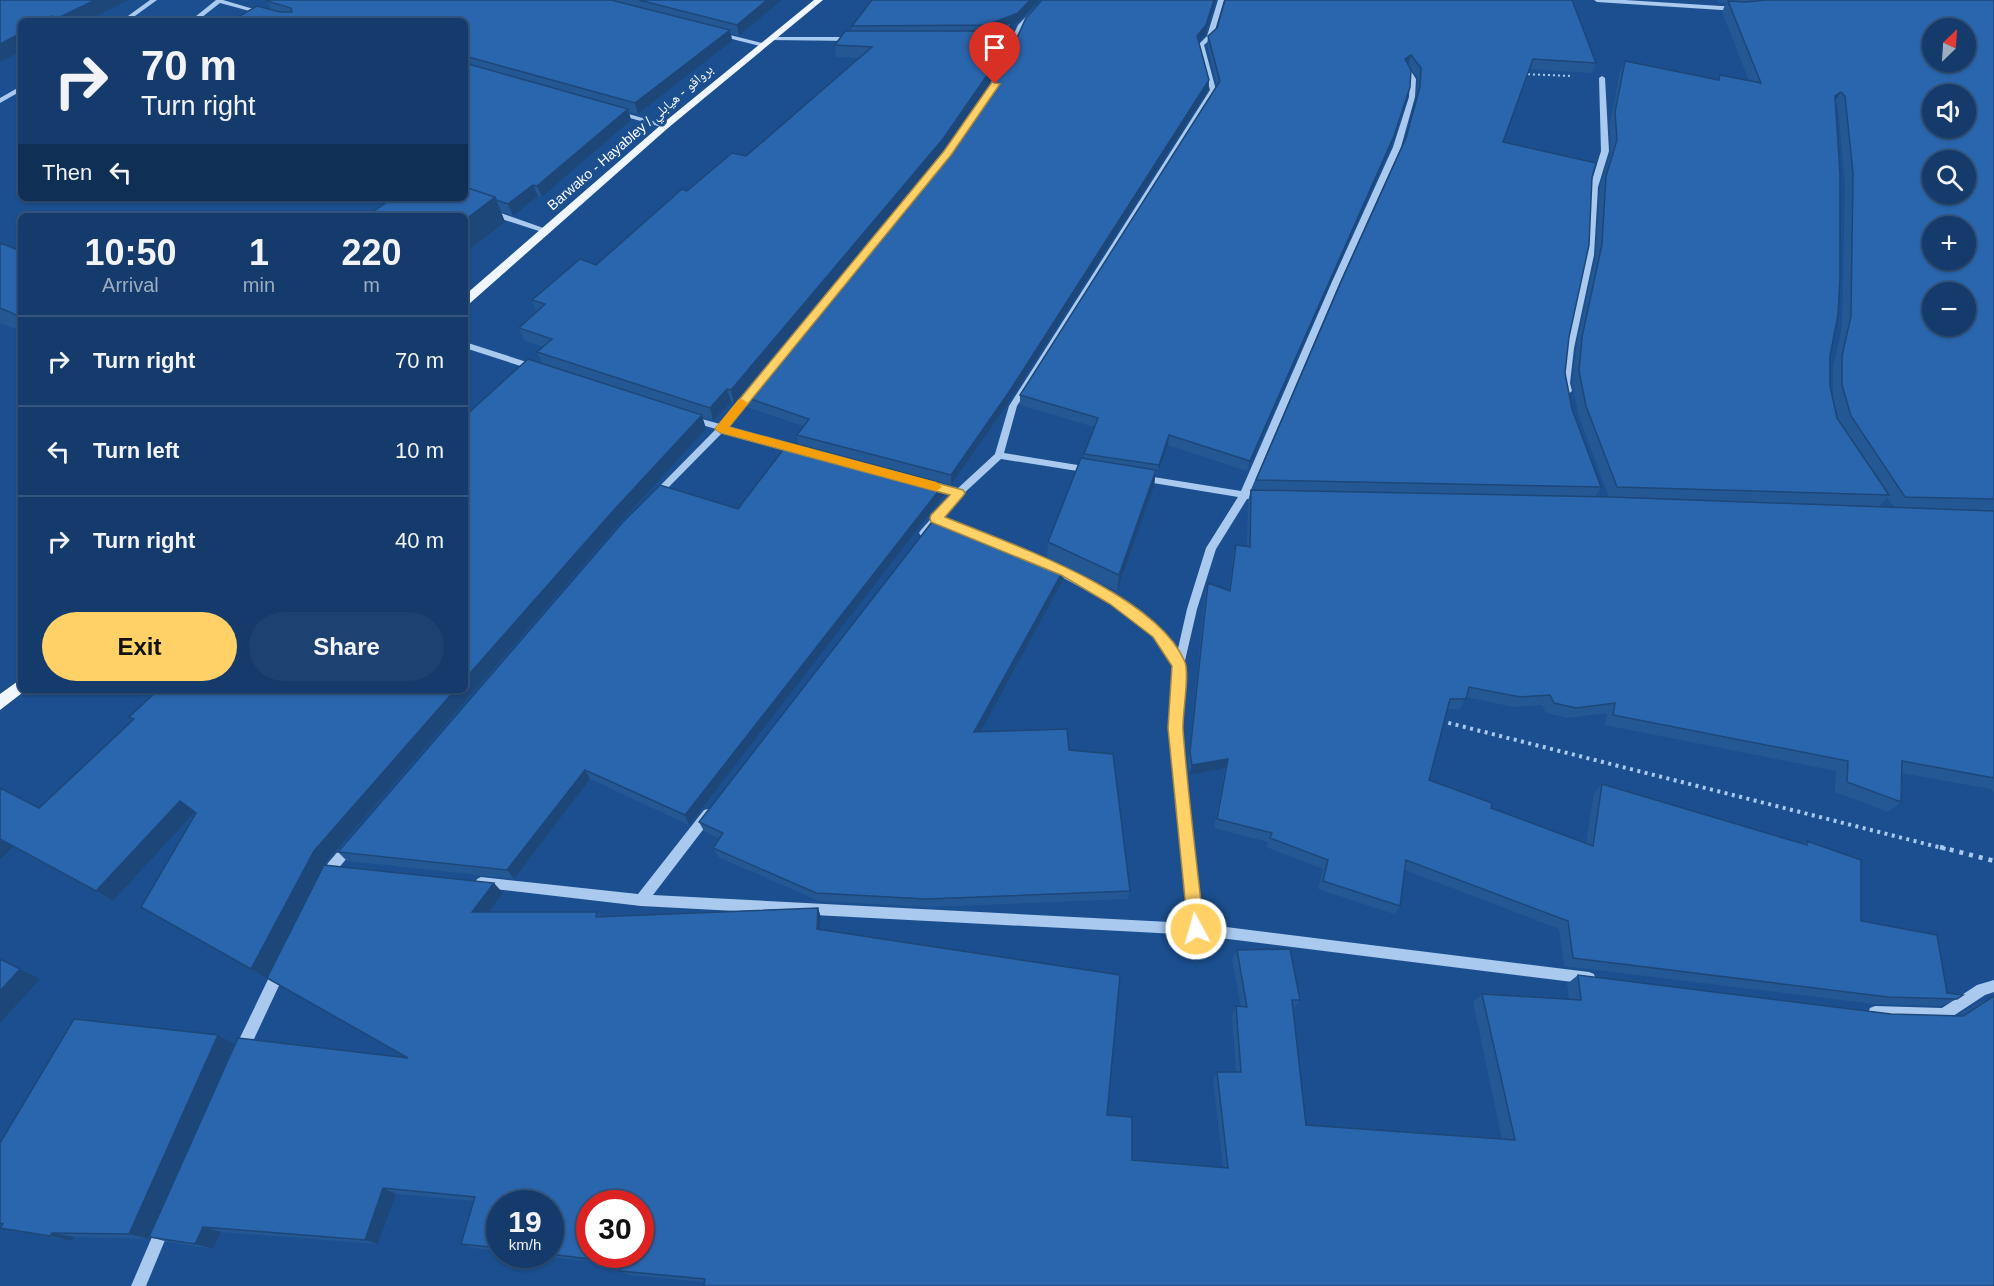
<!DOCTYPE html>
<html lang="en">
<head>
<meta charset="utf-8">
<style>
  :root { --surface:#143b6b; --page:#1d4271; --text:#f1f3f6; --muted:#9dadc1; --line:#33557e; --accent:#ffd166 }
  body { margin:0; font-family:Arial,"Noto Naskh Arabic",sans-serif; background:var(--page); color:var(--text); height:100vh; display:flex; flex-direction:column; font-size:22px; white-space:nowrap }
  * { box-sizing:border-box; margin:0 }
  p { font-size:20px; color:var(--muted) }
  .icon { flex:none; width:33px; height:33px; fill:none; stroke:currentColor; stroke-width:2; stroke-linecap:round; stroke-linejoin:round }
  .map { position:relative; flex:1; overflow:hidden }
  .side { position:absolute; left:18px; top:213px; width:450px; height:480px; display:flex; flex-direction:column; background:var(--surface); border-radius:9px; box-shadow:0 2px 4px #0004,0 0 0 2px var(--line) }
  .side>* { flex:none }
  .top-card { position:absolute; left:18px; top:18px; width:450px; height:183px; border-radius:9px; box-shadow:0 2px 4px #0004,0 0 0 2px var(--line); background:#143b6b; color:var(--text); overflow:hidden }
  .needle { width:39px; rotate:25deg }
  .tools { position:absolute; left:1922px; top:18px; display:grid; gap:12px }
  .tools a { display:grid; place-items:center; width:54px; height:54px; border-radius:50%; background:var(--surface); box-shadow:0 2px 4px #0004,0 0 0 2px var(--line); font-size:30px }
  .speed { position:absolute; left:486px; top:1190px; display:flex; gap:12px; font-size:30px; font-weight:700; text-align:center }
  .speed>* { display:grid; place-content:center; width:78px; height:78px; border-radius:50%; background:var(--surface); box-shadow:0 2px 4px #0004,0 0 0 2px var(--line); line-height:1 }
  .speed small { font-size:15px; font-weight:400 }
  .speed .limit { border:9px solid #d22; background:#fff; color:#111 }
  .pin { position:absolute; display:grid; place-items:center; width:51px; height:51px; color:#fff; margin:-62px -26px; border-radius:50% 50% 50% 0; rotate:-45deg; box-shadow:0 0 6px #0007 }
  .pin .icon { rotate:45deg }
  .me { position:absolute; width:66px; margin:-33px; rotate:354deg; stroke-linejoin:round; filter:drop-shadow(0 0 4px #0008) }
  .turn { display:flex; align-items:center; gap:21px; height:126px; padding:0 24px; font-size:27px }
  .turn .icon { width:78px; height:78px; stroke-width:2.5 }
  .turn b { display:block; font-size:42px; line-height:51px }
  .then { display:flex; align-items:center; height:57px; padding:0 24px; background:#0003; gap:12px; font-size:22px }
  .eta { display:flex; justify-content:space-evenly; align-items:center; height:102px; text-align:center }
  .eta b { font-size:36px; font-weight:600; line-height:42px }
  .action { display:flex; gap:12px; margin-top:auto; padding:12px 24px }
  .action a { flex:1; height:69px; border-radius:36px; background:var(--accent); color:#111; font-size:24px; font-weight:600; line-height:69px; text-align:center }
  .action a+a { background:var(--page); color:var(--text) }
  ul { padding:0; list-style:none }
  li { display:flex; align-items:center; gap:18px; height:90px; padding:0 24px; border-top:2px solid var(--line) }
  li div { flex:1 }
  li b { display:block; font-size:22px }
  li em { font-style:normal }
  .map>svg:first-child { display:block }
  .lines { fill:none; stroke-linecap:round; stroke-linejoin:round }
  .path-far2 { stroke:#a9c9ee; stroke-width:2; stroke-dasharray:2 3; stroke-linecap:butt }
  .path-far1 { stroke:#a9c9ee; stroke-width:4; stroke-dasharray:3 4.5; stroke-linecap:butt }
  .path { stroke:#a9c9ee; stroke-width:4.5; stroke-dasharray:4 6; stroke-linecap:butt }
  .minor { fill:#a9c9ee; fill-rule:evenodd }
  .major { fill:#f0f6ff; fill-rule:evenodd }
  .wall { fill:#245895; fill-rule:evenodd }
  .shaded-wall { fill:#1d4779 }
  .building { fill:#2a66ad; stroke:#1d4779; stroke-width:1.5; fill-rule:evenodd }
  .route { fill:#ffd166; stroke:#a68842; stroke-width:1.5 }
  .slow { fill:#f59e0b }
  .labels { text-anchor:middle; stroke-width:6; stroke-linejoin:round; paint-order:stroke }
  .far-street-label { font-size:14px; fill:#fff; stroke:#1b4f8f }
</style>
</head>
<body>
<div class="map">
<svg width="1994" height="1286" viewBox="0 0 1994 1286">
  <rect width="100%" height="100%" fill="#1b4f8f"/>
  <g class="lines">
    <!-- path-far2 -->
    <path class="path-far2" d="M1523 74 1572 76"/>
    <!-- path-far1 -->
    <path class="path-far1" d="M1441 721 1946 849"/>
    <!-- path -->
    <path class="path" d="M1940 847 1994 861"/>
    <!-- minor -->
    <path class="minor" d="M150 0H157L128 21H121Z
      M216 0H223L267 13 264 15 220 3 197 21H190Z
      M1042 0H1048L1024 26 993 91 988 92 987 91 1018 25Z
      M1218 0H1224L1213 37 1204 45 1216 90 1017 406 1004 453 1090 467 1095 470 1090 473 1001 459 962 495 943 517 1038 556 1039 559 1038 562H1030L938 523 927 536H921L919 533 921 530 952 495 927 487 925 485 927 483 930 482 957 489 995 454 1009 406 1210 90 1198 45 1207 36Z
      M1594 0H1625L1737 7 1740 9 1737 11 1597 2Z
      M718 32 766 44 767 45 764 47 716 35 715 34Z
      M771 37H853L856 39 853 41 769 40V38Z
      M1407 67 1409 68 1416 79 1415 97 1401 147 1339 284 1250 492 1262 493 1267 496 1262 499H1247L1216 549 1197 609 1184 665 1182 728 1202 924 1589 972 1594 974 1595 978 1594 982 1589 984 1196 935 641 906 477 887 475 883 477 879 481 877 638 894 704 810 708 809 712 810 714 814 712 818 653 895 1189 923 1170 728 1174 666 1154 636 1111 604 1047 569 1046 566 1047 563H1055L1119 598 1162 630 1177 653 1187 609 1206 548 1238 497 1141 481 1136 478 1141 475 1241 491 1331 284 1393 147 1409 97 1410 79 1404 69Z
      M1602 76 1605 78 1609 151 1598 187 1594 255 1574 348 1570 383 1572 391 1568 394 1564 391 1562 383 1566 348 1586 255 1590 187 1601 151 1599 78Z
      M21 86V91L0 103V98Z
      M978 106 983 107 943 164H937V160Z
      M618 111 667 125 668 126 665 128 616 114 615 113Z
      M486 210H492L549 230 542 232 486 214Z
      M465 342 539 366 540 368 536 371 465 348Z
      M753 387 756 388V392L728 426 803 448 805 450 803 452 800 453 724 431 659 497H653L651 495 653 493 716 429 688 421V417L691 416 720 424 750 388Z
      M350 841 354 842 356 846 354 850 336 871 331 881 327 883 323 881 321 877 328 863 346 842Z
      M279 965 284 967 285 971 284 975 246 1056 241 1058 236 1056 234 1051 236 1046 274 967Z
      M1994 980V992L1985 995 1944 1022 1875 1020 1870 1018 1868 1013 1870 1008 1875 1006 1942 1008 1977 985Z
      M163 1221 168 1223 170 1228 146 1286H131L158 1223Z"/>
    <!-- major -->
    <path class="major" d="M814 0H823L668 128 469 304 465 305V295L662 124Z
      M21 679V690H26L0 710V694Z"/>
  </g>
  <!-- wall -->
  <path class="wall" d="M0 0H129L87 21H21Z
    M268 0H782L739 36 731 33 732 41 638 114 629 112 631 120 542 197 538 196 513 216 501 212 505 222 465 253V21H231L271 10 267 1Z
    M1042 0H1216L1205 35 1199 42 1209 80 1208 90 1009 402 951 485 799 445 797 435 803 426 747 407 745 397 953 147 1000 75Z
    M1717 0H1994V792L1991 789 1901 773V802L1888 812 1835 792 1836 771 1605 725 1607 713 1568 718 1546 713 1542 705 1513 707 1466 697 1460 709H1447L1429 780 1491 808 1586 843 1594 793 1602 784 1804 844 1807 841 1861 921 1947 993 1957 999 1941 1006 1874 1004 1564 966 1559 929 1405 870 1400 906 1394 914 1318 889 1323 869 1266 847 1268 842 1214 828 1225 768 1189 775 1188 762 1205 594 1208 583 1229 590 1233 556 1236 545 1247 546 1248 501 1251 490 1609 497 1579 417 1572 383 1576 348 1596 255 1600 187 1611 152 1610 123 1620 72 1625 61 1718 79 1720 75 1749 81 1722 12 1726 3H1719ZM1835 104 1838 107 1845 184 1842 327 1833 367V397L1839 421 1837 418 1830 386V356ZM1887 497 1894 507H1879Z
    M1018 22 1012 25V34L990 83 943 152 734 403 731 402 713 421 702 417 706 429 618 525 326 862 324 865 503 893 489 912H597L601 916 818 908 821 918V930L1107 1115 1132 1160 1223 1167 1213 1079 1217 1072H1236L1232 1015 1236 1006 1241 1007 1232 959 1237 950 1300 1000 1294 1008H1293L1306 1125 1502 1139 1473 1002 1482 994 1569 999 1567 984 1578 975 1891 1014 1957 1016 1975 1005 1994 996V1286L705 1282 629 1275 620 1271 622 1265 523 1254H550L500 1203V1251L473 1248 461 1244 474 1201 396 1194 378 1244 221 1232 213 1249 168 1242 150 1237 149 1239 74 1237 72 1241 0 1228 218 1035 234 1044 175 1180 406 1058 267 978 320 874 266 978 141 907 196 814 195 812 113 901 13 847 0 860V788L39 808 133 720 129 717 542 363 537 352 543 347 524 340 519 328 536 312 532 300 596 265 687 191 746 156 859 58 836 57 835 45 852 31V26Z
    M1217 28 1596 63 1592 73 1529 69 1503 142 1592 177 1569 337 1565 373 1572 409 1601 487 1595 497 1253 490 1256 480 1405 140 1417 97 1418 78 1408 65 1391 146 1247 471 1168 445 1157 475H1155L1154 486 1117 591 1047 558 1048 542 1084 458V454L1094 427 1020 405V395L1217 86 1207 46 1208 36Z
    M0 243 21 251V331L0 323Z
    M944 495 689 825 590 779 514 879 347 861 338 852 738 509Z
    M1064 569 1063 580 980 732 1069 750 1130 891 1128 899 927 907 819 901 718 857 713 848 719 839 704 831 699 822Z"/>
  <!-- shaded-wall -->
  <path class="shaded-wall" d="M95 0H129L87 21H60L58 18Z
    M767 0H782L739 36 737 25Z
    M1030 0H1039L1018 22 1012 25V34L990 83 943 152 734 403 731 390 988 35 987 25Z
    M1214 0H1216L1205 35 1196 46 1197 36Z
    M52 16 55 21H43Z
    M730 30 732 41 638 114 635 103Z
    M21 33V51L0 62V44Z
    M1411 55 1408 65 1405 59Z
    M1209 80 1208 90 1009 402 951 485V475Z
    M1410 87 1391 146 1247 471 1250 461Z
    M1841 92 1834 103 1835 96Z
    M628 109 631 120 542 197 537 186Z
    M533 185 538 196 513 216 508 204Z
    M495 197 505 222 465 253V220Z
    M727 389 731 402 713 421 710 408Z
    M702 415 706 429 618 525 326 862 266 978 251 969 314 851 455 690H465V679L613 511Z
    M1169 435 1168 445 1157 475 1159 465Z
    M1156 470 1154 486 1117 591 1119 575Z
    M944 484V495L689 825 685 815Z
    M1064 569 1063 580 975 742 974 732Z
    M1228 759 1225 768 1189 775 1192 765Z
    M585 770 590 779 514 879 507 870Z
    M180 801 195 812 113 901 96 891Z
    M0 840 13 847 0 860Z
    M494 883 503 893 482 922 472 912Z
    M818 908 821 918 820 939 817 929Z
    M0 959 40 979 0 1023Z
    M218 1035 234 1044 149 1239 129 1234Z
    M383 1188 396 1194 378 1244 365 1240Z
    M203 1227 221 1232 213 1249 195 1244Z
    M52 1233 74 1237 72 1241 50 1236Z"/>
  <!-- building -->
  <path class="building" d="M0 0H95L58 18 52 16 43 21H21V33L0 44Z
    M268 0H611L730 30 635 103 465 56V21H231L257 6 280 12H292L291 8 267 1Z
    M639 0H767L737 25Z
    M872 0H1030L1018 13 987 25 852 26Z
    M1042 0H1214L1206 25 1197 36 1209 80 1009 392 951 475 797 435 809 419 745 397 953 147 1000 75 1026 18Z
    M1225 0H1572L1596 63 1533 59 1503 142 1596 163 1592 177 1589 245 1569 337 1565 373 1572 409 1601 487 1256 480 1344 275 1406 138 1420 87 1421 68 1411 55 1405 59 1411 70 1410 87 1394 136 1250 461 1169 435 1159 465 1084 454 1098 418 1020 395 1220 81 1208 36 1217 28Z
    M1766 0H1994V499L1905 497 1851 416 1842 385V356L1851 316 1853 173 1845 96 1841 92 1835 96 1840 173V276L1838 315 1830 356V386L1837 418 1889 495 1617 487 1586 406 1579 371 1582 337 1602 244 1606 176 1617 140 1615 112 1625 61 1719 80 1720 75 1761 83 1728 1 1746 2ZM1932 28H1965V62H1932ZM1932 94H1965V128H1932ZM1932 160H1965V194H1932ZM1932 226H1965V260H1932ZM1932 292H1965V326H1932Z
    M1012 22 990 71 943 139 731 390 727 389 710 408 537 352 552 339 519 328 545 304 532 300 580 259 596 265 682 189 687 191 732 153 746 156 872 47 835 45 845 31H989Z
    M465 63 628 109 537 186 533 185 508 204 496 200 495 197 465 187V164L468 162 465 161Z
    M465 187 495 197 465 220V216H367L393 198H465Z
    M0 243 21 251V317L0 308Z
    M528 359 702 415 613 511 465 679V416Z
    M789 442 944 484 685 815 585 770 507 870 338 852 623 522 660 485 738 509Z
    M1081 458 1156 470 1119 575 1048 542Z
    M1251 490 1611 497 1994 511V778L1902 761 1901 802 1847 782 1848 761 1613 715 1615 703 1576 708 1554 703 1550 695 1520 697 1469 687 1466 699H1450L1429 780 1492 803 1491 808 1593 846 1602 784 1807 845V841L1861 860V921L1937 935 1947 993 1963 995 1957 999 1888 997 1573 958 1568 921 1406 860 1400 906 1323 881 1328 860 1270 838 1272 833 1217 819 1228 759 1192 765 1190 752 1208 583 1230 591 1236 545 1250 547Z
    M932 522 1064 569 974 732 1067 729 1069 750 1113 754 1130 891 926 899 816 893 713 848 723 833 699 822Z
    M158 690H455L314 851 251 969 141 907 196 813 180 801 96 891 0 839V788L39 808 134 719 129 717Z
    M324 865 494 883 472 912H597L596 917 818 908 817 929 1120 975 1107 1115 1132 1117V1160L1228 1168 1217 1072H1241L1236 1006 1247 1007 1237 950 1290 949 1300 1000H1292L1306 1125 1515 1140 1482 994 1581 1000 1578 975 1891 1014 1963 1016 1994 996V1286H704L705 1279 620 1271 622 1263 549 1254H550V1203H500V1248L461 1244 475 1197 383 1188 365 1240 203 1227 195 1244 149 1237 238 1038 408 1058 267 978ZM590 1203H640V1254H590Z
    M0 959 20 969 0 991Z
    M74 1019 218 1035 129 1234 52 1233 50 1236 0 1228 3 1224 0 1223V1143Z"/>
  <!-- route -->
  <path class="route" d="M992 82 1000 84 951 155 729 427 963 490 965 493 963 496 945 517C1011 544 1156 593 1185 662 1190 675 1182 714 1183 730 1188 797 1197 863 1204 929L1201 935 1196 937 1190 935 1188 929 1168 728 1172 666 1153 637 1110 604 1061 575 931 522 930 518 931 515 950 495 721 433 715 429 944 151Z"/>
  <!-- slow -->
  <path class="slow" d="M742 399 748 403 729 427 936 482 942 487 936 491 717 431V426L738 400Z"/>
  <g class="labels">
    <!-- far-street labels -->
    <g class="far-street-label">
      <text transform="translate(630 137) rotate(-41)" y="5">Barwako - Hayabley / برواقو - هيابلي</text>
    </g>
  </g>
</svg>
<div class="tools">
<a><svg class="needle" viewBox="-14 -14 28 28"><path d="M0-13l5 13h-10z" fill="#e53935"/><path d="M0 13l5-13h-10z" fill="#9dadc1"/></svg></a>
<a><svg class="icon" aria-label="sound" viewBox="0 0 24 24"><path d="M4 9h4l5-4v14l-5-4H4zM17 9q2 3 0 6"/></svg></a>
<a><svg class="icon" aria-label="search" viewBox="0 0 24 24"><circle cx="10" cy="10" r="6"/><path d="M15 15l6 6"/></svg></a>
<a>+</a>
<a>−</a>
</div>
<div class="speed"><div>19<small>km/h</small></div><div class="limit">30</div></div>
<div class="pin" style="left:995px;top:84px;background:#d93025"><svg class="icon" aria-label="arrive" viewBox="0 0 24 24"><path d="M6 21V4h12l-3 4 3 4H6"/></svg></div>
<svg class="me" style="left:1196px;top:929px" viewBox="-20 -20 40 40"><circle r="17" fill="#ffd166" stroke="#fff" stroke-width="3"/><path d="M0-11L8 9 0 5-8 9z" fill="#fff"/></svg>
<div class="top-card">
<div class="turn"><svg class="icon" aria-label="right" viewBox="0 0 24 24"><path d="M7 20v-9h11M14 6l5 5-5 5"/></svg><div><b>70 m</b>Turn right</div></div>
<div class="then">Then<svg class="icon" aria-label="left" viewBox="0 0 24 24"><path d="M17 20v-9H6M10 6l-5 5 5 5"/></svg></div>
</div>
<section class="side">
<div class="eta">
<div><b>10:50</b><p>Arrival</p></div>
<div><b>1</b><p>min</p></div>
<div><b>220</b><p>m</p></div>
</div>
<ul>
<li><svg class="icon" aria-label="right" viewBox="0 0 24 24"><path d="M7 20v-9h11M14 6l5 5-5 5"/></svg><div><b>Turn right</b></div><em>70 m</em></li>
<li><svg class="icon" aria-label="left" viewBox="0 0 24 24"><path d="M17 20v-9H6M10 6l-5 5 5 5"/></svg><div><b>Turn left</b></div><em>10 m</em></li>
<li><svg class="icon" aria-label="right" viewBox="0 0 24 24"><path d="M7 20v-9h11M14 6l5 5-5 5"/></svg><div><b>Turn right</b></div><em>40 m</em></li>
</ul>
<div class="action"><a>Exit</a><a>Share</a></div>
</section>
</div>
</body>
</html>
